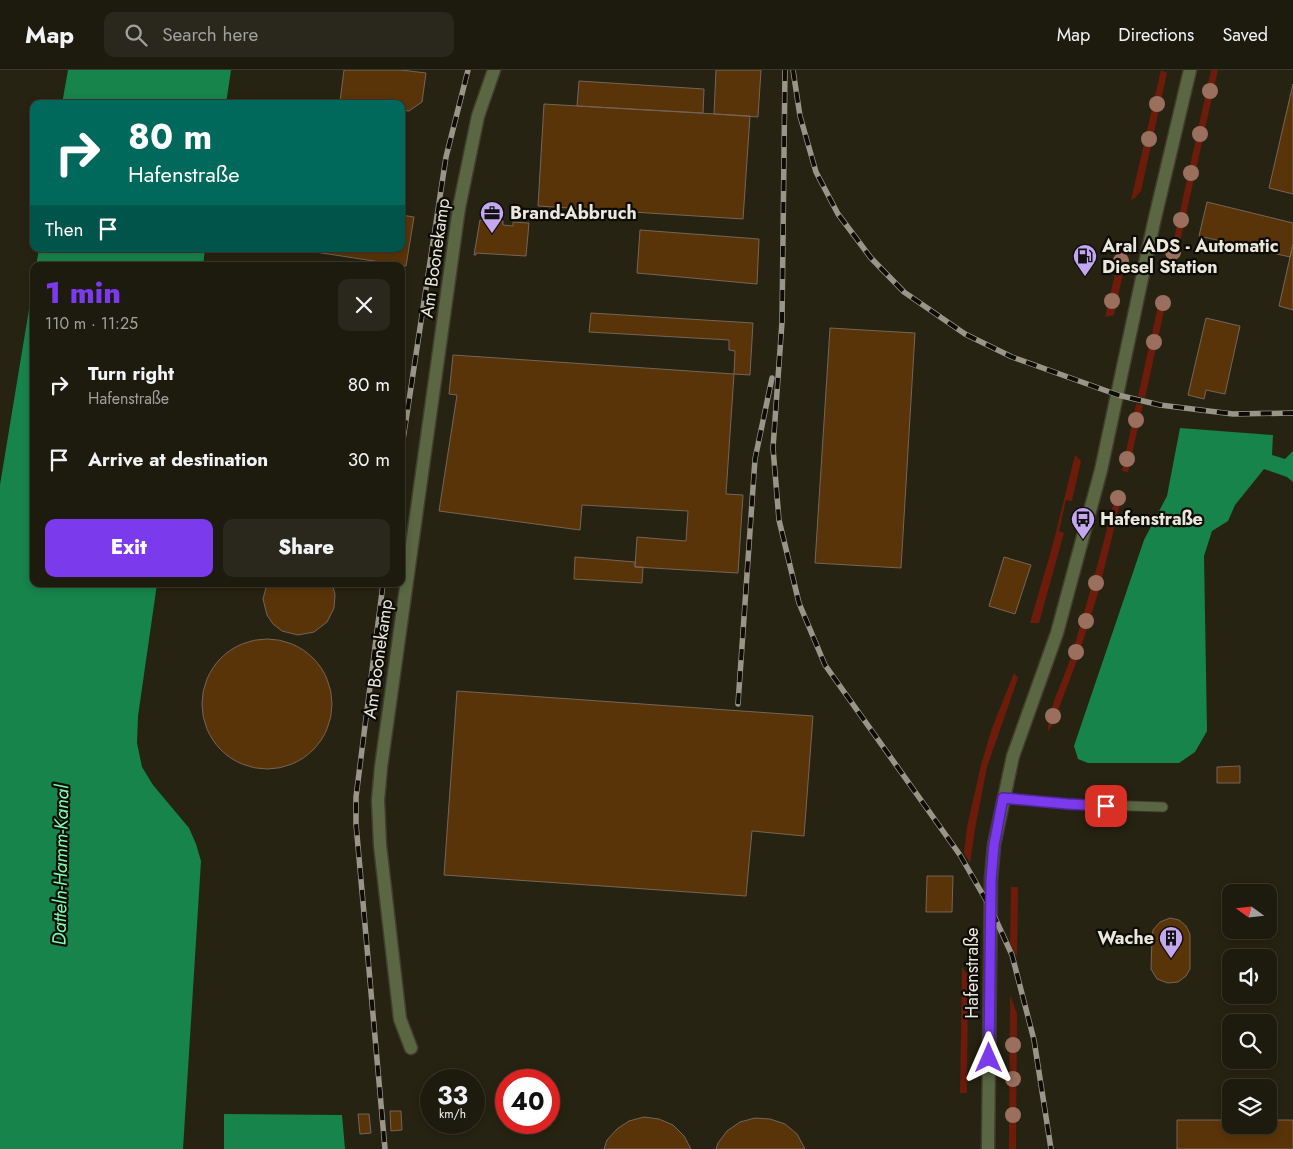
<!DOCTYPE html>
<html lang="en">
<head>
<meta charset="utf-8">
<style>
  :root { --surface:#1d1a0e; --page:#2a271c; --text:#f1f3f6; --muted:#a0a19e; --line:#3b382e; --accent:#7c3aed }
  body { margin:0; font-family:Jost,sans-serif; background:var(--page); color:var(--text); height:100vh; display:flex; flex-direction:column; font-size:19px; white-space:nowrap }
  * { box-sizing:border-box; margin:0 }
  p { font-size:16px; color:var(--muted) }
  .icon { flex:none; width:28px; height:28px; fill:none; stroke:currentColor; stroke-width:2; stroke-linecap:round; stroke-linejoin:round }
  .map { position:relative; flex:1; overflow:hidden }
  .panel { position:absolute; left:30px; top:192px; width:375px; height:325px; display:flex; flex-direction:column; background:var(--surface); border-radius:10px; box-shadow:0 2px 8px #0003,0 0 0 1px var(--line) }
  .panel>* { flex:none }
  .guide { position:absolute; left:30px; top:30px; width:375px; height:152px; border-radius:10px; box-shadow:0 2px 8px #0003,0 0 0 1px var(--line); background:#00695c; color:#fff; overflow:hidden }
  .needle { width:32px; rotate:285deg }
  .fabs { position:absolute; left:1222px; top:814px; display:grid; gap:10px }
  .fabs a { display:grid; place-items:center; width:55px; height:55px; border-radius:10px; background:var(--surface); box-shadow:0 2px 8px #0003,0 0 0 1px var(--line); font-size:25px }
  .speed { position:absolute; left:420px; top:999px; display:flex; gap:10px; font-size:25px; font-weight:700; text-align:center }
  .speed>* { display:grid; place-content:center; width:65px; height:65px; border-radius:50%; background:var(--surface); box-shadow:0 2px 8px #0003,0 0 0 1px var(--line); line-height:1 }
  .speed small { font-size:12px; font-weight:400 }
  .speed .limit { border:8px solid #d22; background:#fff; color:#111 }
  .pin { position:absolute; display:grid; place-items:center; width:42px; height:42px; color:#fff; margin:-21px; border-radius:10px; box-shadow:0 2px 8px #0006 }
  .me { position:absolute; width:55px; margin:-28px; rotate:0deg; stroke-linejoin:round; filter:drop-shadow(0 0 4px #0008) }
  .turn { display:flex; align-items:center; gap:18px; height:105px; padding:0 15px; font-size:22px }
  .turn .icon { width:65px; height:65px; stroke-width:2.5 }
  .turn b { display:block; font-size:35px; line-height:42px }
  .then { display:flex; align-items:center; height:48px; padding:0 15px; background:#0003; gap:10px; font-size:19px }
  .round { display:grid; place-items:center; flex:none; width:52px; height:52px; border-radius:10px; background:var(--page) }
  .overview { display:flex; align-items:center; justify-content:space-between; height:85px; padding:0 15px }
  h1 { font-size:30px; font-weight:800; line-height:38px; color:var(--accent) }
  .button { display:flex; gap:10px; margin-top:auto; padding:10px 15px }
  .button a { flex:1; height:58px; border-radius:10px; background:var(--accent); color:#fff; font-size:20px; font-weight:800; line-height:58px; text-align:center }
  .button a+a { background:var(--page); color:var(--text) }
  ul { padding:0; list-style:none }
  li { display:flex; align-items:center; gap:15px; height:75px; padding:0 15px }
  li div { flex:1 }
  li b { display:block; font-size:19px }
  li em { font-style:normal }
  header { display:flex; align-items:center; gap:30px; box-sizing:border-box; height:70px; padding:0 25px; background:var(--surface); border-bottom:1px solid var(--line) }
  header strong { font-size:24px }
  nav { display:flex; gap:28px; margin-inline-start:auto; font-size:18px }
  .search { width:350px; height:45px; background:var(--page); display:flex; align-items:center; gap:12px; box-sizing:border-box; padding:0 18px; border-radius:10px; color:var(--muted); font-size:19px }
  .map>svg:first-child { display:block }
  .green { fill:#6d1c0c }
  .water { fill:#17844c }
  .building { fill:#5a3409; stroke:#756558 }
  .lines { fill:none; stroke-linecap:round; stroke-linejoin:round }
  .service-casing { stroke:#423e2e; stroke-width:11 }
  .minor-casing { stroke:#423e2e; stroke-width:15 }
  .tertiary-casing { stroke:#423e2e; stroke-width:15 }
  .service { stroke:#5a6742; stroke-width:9 }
  .minor { stroke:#5a6742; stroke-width:12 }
  .tertiary { stroke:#5a6742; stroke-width:12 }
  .rail-casing { stroke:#999588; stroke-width:5.5 }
  .rail { stroke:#0e0c06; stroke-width:4; stroke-dasharray:11; stroke-linecap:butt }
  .tree { fill:#9b6f5e }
  .route-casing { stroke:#51269a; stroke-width:12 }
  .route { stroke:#7c3aed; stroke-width:9 }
  .labels { text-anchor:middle; stroke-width:4.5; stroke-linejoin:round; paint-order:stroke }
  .poi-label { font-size:18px; font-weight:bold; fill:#eae7dc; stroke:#0e0c06; text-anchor:start }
  .street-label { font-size:18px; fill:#eae7dc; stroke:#0e0c06 }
  .water-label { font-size:19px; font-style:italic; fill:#7ffdaf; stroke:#0e0c06 }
</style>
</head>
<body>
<header>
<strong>Map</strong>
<div class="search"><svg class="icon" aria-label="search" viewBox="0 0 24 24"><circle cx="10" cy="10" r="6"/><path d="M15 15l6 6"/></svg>Search here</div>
<nav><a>Map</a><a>Directions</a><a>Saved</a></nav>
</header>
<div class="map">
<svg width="1293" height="1079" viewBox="0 0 1293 1079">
  <rect width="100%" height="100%" fill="#272312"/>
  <!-- green -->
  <path class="green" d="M1161 0 1167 3 1141 121 1135 128 1131 130Z
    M1211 0H1218L1174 199 1168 196Z
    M1122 174 1128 180 1114 245 1105 247Z
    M1160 227H1167L1145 328 1138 326Z
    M1136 334 1143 335 1128 402 1122 401Z
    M1075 385 1081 391 1072 431 1066 430 1059 461 1064 463 1039 553H1030L1053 474Z
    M1116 425 1122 426 1099 520 1076 593 1053 654 1048 661C1049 634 1064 610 1072 584 1088 531 1102 478 1116 425Z
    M1014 603 1018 608 987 697 975 759 970 793 964 783 967 757 981 695 992 658Z
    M1011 817H1018L1017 887 1010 873Z
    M962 897 968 906 967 1023H960Z
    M1010 925 1017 944 1016 1079H1009Z"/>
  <!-- water -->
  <path class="water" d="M68 0H231L226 34H62Z
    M39 179H205L203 196H36Z
    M34 209V514H157L138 646 137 673 142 697 153 715 189 758 196 774 201 791 183 1079H0V415Z
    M1180 358 1273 365 1272 385 1285 389 1293 381V412L1287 407 1264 399 1235 435 1228 451 1212 461 1204 486 1207 661 1195 682 1179 693H1088L1078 689 1074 676 1144 470 1167 426Z
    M224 1044 342 1045 345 1079H224Z"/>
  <!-- building -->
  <path class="building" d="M344 0H401L426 3 422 32 409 41 401 40V34H359L340 31Z
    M716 0H761L758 47 714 44Z
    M579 11 704 19 703 43 577 36Z
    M1293 14V124L1269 118Z
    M544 34 750 46 743 149 538 136Z
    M1207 132 1293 153V174L1290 187 1199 166Z
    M401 145 414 147 406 196 296 179H401Z
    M480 150 503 151V155L513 156V152L529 153 526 186 476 183V185H474Z
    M640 160 759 169 757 214 637 203Z
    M1293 174V240L1279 236Z
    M591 243 753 253 750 305 734 304 735 281 729 280V270L589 262Z
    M1206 248 1240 256 1225 324 1206 320 1204 329 1188 325Z
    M830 258 915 263 901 498 815 493Z
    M453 285 734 304 726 424 743 425 738 503 635 497 637 467 686 471 688 441 582 435 580 460 439 441 457 325 449 324Z
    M575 487 635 492V497H643L642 513 574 509Z
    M1004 487 1031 495 1015 544 989 536Z
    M267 514H332L335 524 334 538 327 552 314 562 298 565 282 561 273 554 267 545 263 529Z
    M202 634a65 65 0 1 1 130 0a65 65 0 1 1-130 0Z
    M457 621 813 646 804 766 752 761 746 826 444 805Z
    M1240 696V713H1217V697Z
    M927 806H953L952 842H926Z
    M1170 848 1179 850 1186 856 1190 864V899L1186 906 1178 912 1168 913 1157 909 1151 899 1152 868 1153 860 1160 852Z
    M390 1041H401L402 1060 391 1061Z
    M358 1044H369L371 1063 360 1064Z
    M644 1047 659 1049 673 1055 684 1066 691 1079H604L607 1070 617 1059 629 1051Z
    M755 1048 770 1049 785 1054 797 1064 805 1079H716L718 1073 727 1061 740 1052Z
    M1177 1050H1231V1055H1269V1050H1293V1079H1177Z"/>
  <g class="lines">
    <!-- service casing -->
    <g class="service-casing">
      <path id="service" d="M1003 728 1068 734 1163 737"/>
    </g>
    <!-- minor casing -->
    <g class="minor-casing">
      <path id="minor" d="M411 978 400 949 380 775 378 730 381 697 459 138 478 46 494 0"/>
    </g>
    <!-- tertiary casing -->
    <g class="tertiary-casing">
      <path id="tertiary" d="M988 1079 991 809 994 775 1013 686 1057 563 1101 400 1154 152 1190 0"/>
    </g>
    <!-- service -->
    <use href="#service" class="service"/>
    <!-- minor -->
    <use href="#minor" class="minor"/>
    <!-- tertiary -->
    <use href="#tertiary" class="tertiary"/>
    <!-- rail casing -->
    <g class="rail-casing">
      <path id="rail" d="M785 0 782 252 773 378 779 450 799 533 825 595 960 785 990 837 1012 885 1034 970 1051 1079
        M793 0 800 46 816 102 838 144 871 188 904 222 965 264 1012 287 1118 325 1160 335 1233 344 1293 343
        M401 383 446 87 468 0
        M383 514 356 727V754L385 1079
        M738 634 755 389 772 308"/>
    </g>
    <!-- rail -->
    <use href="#rail" class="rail"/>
  </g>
  <!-- trees -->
  <g class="tree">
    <circle cx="1210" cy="21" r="8"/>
    <circle cx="1157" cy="34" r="8"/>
    <circle cx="1200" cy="64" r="8"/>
    <circle cx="1149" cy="69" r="8"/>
    <circle cx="1191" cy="103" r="8"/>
    <circle cx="1181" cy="150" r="8"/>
    <circle cx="1173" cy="182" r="8"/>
    <circle cx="1121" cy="191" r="8"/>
    <circle cx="1112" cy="231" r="8"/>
    <circle cx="1163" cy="233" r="8"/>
    <circle cx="1154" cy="272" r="8"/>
    <circle cx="1136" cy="350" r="8"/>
    <circle cx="1127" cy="389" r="8"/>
    <circle cx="1118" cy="428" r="8"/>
    <circle cx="1096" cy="513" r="8"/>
    <circle cx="1086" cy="551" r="8"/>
    <circle cx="1076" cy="582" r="8"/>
    <circle cx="1053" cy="646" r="8"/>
    <circle cx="1013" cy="975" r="8"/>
    <circle cx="1013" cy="1009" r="8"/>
    <circle cx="1013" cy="1045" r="8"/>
  </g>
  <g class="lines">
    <!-- route casing -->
    <g class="route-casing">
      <path id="route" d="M989 988 991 809 994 775 1003 728 1068 734 1106 736"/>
    </g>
    <!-- route -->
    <use href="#route" class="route"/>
  </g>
  <!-- icons -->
  <defs>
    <g id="office-pin" transform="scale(1.25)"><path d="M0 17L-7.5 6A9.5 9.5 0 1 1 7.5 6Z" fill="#c4a7f1" stroke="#0e0c06"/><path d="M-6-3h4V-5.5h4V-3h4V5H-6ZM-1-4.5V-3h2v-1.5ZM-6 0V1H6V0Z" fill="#111"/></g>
    <g id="fuel-pin" transform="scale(1.25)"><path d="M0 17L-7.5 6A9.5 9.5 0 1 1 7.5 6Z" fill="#c4a7f1" stroke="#0e0c06"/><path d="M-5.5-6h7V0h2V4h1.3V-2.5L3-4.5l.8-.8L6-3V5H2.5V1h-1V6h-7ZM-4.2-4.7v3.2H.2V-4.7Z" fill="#111"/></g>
    <g id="bus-pin" transform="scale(1.25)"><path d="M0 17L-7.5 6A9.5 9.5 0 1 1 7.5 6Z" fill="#c4a7f1" stroke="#0e0c06"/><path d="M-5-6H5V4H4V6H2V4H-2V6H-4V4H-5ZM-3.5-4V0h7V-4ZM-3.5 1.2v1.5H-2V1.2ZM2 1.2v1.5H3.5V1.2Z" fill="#111"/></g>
    <g id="building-pin" transform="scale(1.25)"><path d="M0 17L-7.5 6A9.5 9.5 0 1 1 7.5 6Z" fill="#c4a7f1" stroke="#0e0c06"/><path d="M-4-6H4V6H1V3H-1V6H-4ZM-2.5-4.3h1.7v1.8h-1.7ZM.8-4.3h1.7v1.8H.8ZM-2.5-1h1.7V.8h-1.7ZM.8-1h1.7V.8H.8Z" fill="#111"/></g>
  </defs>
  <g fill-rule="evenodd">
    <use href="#office-pin" x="492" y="143"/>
    <use href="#fuel-pin" x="1085" y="186"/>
    <use href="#bus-pin" x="1083" y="449"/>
    <use href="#building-pin" x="1171" y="868"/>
  </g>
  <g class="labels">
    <!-- poi labels -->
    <g class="poi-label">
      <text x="510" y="149">Brand-Abbruch</text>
      <text x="1102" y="182">Aral ADS - Automatic<tspan x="1102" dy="21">Diesel Station</tspan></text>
      <text x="1100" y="455">Hafenstraße</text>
      <text x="1154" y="874" text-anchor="end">Wache</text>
    </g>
    <!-- street labels -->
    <g class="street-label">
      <text transform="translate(435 188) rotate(-82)" y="6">Am Boonekamp</text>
      <text transform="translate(378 589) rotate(-82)" y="6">Am Boonekamp</text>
      <text transform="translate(972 903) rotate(-90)" y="6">Hafenstraße</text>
    </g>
    <!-- water labels -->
    <g class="water-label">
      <text transform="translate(60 795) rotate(-89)" y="7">Datteln-Hamm-Kanal</text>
    </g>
  </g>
</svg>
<div class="fabs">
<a><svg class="needle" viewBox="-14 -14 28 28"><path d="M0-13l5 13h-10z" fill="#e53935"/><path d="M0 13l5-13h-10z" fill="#a0a19e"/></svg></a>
<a><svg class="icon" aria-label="sound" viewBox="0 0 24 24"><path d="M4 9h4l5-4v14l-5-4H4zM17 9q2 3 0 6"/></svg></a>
<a><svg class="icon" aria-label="search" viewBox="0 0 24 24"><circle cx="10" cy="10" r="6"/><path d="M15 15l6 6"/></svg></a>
<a><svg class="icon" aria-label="layers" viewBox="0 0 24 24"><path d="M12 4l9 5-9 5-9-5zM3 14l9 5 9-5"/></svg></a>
</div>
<div class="speed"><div>33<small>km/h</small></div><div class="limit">40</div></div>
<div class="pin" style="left:1106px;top:736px;background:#d93025"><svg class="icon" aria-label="arrive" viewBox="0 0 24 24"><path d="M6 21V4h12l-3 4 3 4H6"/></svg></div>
<svg class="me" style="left:989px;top:988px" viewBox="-20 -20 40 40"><path d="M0-17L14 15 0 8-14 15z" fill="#7c3aed" stroke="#fff" stroke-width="4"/></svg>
<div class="guide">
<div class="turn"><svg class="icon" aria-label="right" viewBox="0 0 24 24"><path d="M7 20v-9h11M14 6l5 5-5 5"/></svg><div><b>80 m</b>Hafenstraße</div></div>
<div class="then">Then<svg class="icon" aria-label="arrive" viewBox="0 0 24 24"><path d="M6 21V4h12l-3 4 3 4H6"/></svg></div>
</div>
<section class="panel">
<div class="overview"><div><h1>1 min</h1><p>110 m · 11:25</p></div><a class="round"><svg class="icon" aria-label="close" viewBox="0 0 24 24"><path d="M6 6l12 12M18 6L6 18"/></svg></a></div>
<ul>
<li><svg class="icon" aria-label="right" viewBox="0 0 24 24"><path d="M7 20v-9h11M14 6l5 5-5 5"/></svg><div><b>Turn right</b><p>Hafenstraße</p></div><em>80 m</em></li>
<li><svg class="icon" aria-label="arrive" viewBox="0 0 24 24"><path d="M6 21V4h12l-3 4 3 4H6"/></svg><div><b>Arrive at destination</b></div><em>30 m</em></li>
</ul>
<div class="button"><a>Exit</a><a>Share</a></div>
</section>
</div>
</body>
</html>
